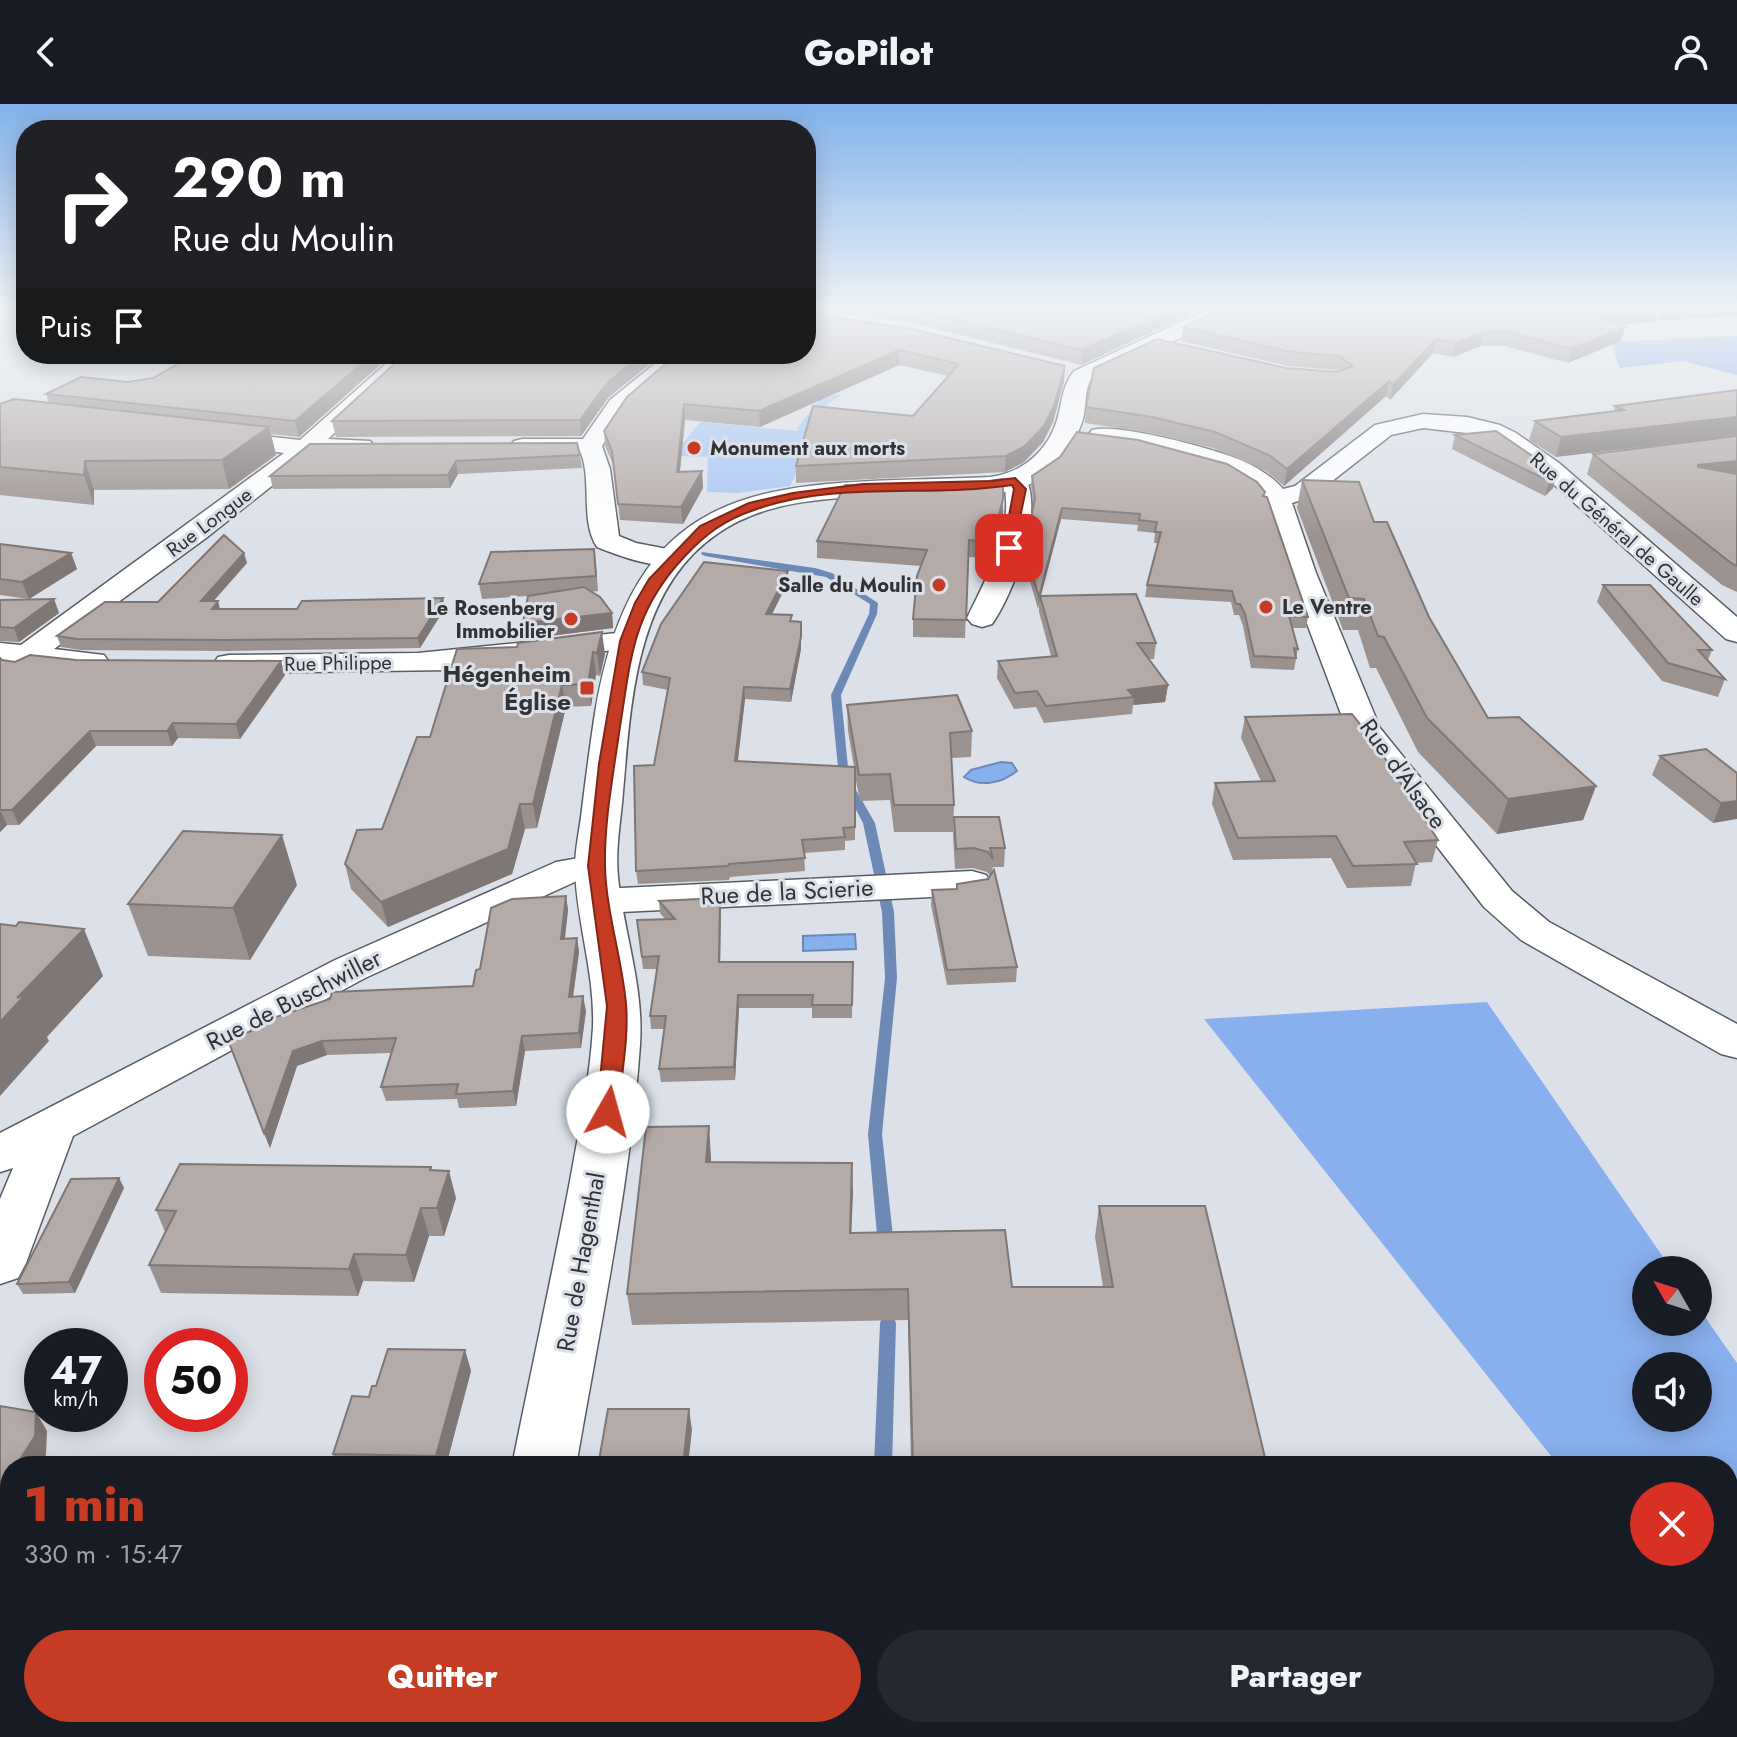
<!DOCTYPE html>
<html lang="fr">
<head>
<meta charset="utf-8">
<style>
  :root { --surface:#171b24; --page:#242831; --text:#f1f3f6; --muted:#9ea1a6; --accent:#c63b24 }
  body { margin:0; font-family:Jost,sans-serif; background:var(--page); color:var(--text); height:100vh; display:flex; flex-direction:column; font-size:30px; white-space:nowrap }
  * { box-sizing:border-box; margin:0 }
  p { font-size:26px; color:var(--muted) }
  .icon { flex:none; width:44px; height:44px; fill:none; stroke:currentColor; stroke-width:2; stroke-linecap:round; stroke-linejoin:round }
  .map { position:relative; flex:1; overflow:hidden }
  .sheet { position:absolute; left:0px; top:1352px; width:1738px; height:282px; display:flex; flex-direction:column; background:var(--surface); border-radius:32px 32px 0 0; box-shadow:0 4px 20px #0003 }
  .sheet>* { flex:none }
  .banner { position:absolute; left:16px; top:16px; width:800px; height:244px; border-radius:32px; box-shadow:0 4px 20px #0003; background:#202124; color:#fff; overflow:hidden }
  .needle { width:52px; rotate:309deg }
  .tools { position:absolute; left:1632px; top:1152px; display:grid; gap:16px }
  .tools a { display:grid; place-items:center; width:80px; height:80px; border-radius:50%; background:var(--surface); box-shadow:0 4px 20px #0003; font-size:40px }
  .speed { position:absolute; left:24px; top:1224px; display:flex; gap:16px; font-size:40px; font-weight:700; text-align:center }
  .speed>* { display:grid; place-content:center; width:104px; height:104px; border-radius:50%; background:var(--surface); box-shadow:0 4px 20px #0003; line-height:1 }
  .speed small { font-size:20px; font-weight:400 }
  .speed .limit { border:12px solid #d22; background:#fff; color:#111 }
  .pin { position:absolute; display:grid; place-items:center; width:68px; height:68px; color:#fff; margin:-34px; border-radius:16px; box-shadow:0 4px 12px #0006 }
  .me { position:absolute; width:88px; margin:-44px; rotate:7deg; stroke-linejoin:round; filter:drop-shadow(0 0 6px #0008) }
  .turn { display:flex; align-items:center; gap:28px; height:168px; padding:0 24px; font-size:36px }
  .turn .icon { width:104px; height:104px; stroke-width:2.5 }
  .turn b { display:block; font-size:56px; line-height:68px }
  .then { display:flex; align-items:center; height:76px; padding:0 24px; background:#0003; gap:16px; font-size:30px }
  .round { display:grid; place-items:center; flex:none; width:84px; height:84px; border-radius:42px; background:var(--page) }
  .summary { display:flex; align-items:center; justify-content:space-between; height:136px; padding:0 24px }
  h1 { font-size:48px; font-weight:800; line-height:60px; color:var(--accent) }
  .primary-button { display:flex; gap:16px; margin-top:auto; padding:16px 24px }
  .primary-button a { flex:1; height:92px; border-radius:48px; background:var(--accent); color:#fff; font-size:32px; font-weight:800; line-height:92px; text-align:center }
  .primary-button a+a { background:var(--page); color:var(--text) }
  header { display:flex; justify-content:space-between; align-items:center; height:104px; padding:0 24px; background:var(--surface); font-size:36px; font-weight:800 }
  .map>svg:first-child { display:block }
  .green { fill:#a5c5f4 }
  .forest { fill:#88b0ee; fill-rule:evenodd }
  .water { fill:#87b0ee; stroke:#6d8ab7; stroke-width:2 }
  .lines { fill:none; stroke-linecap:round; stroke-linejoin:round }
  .stream { fill:#6d8ab7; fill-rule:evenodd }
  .minor-casing { stroke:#595d63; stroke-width:3 }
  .major-casing { stroke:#595d63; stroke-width:3 }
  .minor { fill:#fff; fill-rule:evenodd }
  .major { fill:#fff; fill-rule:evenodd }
  .wall { fill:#9b9290 }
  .shaded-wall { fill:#7e7776 }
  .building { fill:#b4aaa8; stroke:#7e7776; stroke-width:2 }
  .route { fill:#c63b24; stroke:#812617; stroke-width:2 }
  .poi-dot { fill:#c63b24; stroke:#dce1e9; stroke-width:3 }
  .labels { text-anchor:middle; stroke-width:6; stroke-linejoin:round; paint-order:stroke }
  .far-poi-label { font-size:20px; font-weight:bold; fill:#313336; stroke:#dce1e9; text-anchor:start }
  .far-street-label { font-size:20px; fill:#313336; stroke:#dce1e9 }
  .poi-label { font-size:24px; font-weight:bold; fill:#313336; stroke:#dce1e9; text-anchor:end }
  .street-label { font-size:24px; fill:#313336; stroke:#dce1e9 }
</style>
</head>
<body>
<header><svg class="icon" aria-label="back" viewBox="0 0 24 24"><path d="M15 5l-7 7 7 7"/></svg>GoPilot<svg class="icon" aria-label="person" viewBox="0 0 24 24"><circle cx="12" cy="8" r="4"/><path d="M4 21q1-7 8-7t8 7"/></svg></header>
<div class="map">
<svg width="1737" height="1633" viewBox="0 0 1737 1633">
  <rect width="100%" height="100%" fill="#dce1e9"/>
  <!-- green -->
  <path class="green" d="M844 290C804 308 809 351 790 382L738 389 707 388 708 353 618 350 625 335 684 338 700 318 799 327 797 324 821 294Z"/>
  <!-- forest -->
  <path class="forest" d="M1737 232V271L1683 257 1620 264 1611 238Z
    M1487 898 1672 1166H1646V1218H1698V1203L1737 1259V1586L1728 1574V1362H1559L1204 915ZM1646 1262H1698V1314H1646Z"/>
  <!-- water -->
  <path class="water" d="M1001 658 1012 659 1017 667C1002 679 981 684 964 673L971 666Z
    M855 830 856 845 803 847V832Z"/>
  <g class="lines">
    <!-- stream -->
    <path class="stream" d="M702 448 815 464 832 469 878 499 877 510 841 591 849 674 875 719 894 808 897 874 882 1030 894 1142 891 1146 886 1148 881 1146 878 1142 868 1030 885 874 882 808 863 719 839 674 831 591 869 510 870 500 826 473 705 452 701 450Z
      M888 1212 894 1214 896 1219 892 1362H874L880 1219 882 1214Z
      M845 1624H865L864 1633H844Z"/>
    <!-- minor casing -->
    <g class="minor-casing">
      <path id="minor" d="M397 250H419L328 335 370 337 374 342 370 347 312 350 206 434 54 545 104 551 109 558 104 565 93 567 35 561C27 570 19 569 8 567L5 558 0 557V539L21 541 284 349 211 339 207 334 211 329 219 327 300 336Z
        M667 250H690L626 306 602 342 610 365 619 432 636 439 683 448 687 454 683 460C657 466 622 453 597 443 580 417 592 378 581 349H522L514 347 510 342 514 337 522 335H583L610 296Z
        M1423 310 1467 313 1500 321 1516 329 1559 359 1737 513V538L1726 535 1541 369 1484 331 1423 324 1391 331 1313 392 1292 399 1316 469 1380 624 1512 787 1549 818 1737 920V954L1721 950 1521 836 1484 803 1347 626 1288 469 1266 397 1257 386 1227 368 1210 362 1137 343 1092 336 1088 331 1092 326C1119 319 1215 345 1243 357 1258 364 1273 373 1283 385L1295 382 1375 321Z
        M1015 370 1024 372C1046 404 1013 491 992 520L982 523 972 520 967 514C986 475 1016 421 1003 377L1006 372Z
        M627 528 638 531 642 537 638 543 450 566 229 569 218 567 213 560 218 553 229 551 418 549Z
        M596 751 609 754 615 762 609 770 579 776 365 874 73 1032 26 1159 18 1174 0 1180V1095L13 1064 0 1068V1029L335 856 556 758Z
        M972 767 986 771 991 779 986 787 972 791 601 809 587 805 581 797 587 789 601 785Z"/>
    </g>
    <!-- major casing -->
    <g class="major-casing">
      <path id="major" d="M1207 206H1235L1231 210 1090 277C1085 288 1086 299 1084 311 1080 329 1068 347 1057 361 1020 404 932 389 880 392 824 394 764 397 717 430 635 486 631 599 623 688 621 716 615 745 618 773 624 830 644 882 640 941 630 1082 600 1222 576 1362H512C531 1267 552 1172 570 1077 579 1026 590 975 593 923 595 868 576 817 575 763 575 744 580 724 582 705 586 673 590 641 595 609 637 358 785 382 990 373 1025 369 1052 343 1059 308 1063 292 1063 281 1074 267Z
        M459 1624H533L532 1633H458Z"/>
    </g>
    <!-- minor -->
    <use href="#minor" class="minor"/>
    <!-- major -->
    <use href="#major" class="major"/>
  </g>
  <!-- wall -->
  <path class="wall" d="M812 206H1200L1081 261 912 219Z
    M1414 206H1658L1655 218 1619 220 1625 223 1621 237 1568 259 1505 242H1481L1453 253 1433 249 1390 296 1386 292 1284 382 1266 367 1213 344 1150 329 1085 319 1086 303 1286 264 1338 268 1336 266 1288 262 1181 237 1183 223 1418 209Z
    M806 209 1064 277 1053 318 1043 338 1024 358 1005 368 796 379V362L913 312 948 272 899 261 760 323 685 316 680 368 702 367 703 384 683 420 620 416 614 363 605 342 604 327Z
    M297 250H392L299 333 271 330 276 351 229 385 94 386V401L0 391V300L49 299 46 290 153 274Z
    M1737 286 1556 353 1529 336 1535 317 1614 308 1615 302Z
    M608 294 581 332 336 333 332 317Z
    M1455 331 1557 369 1553 384 1545 392 1452 345Z
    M1737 332V488L1722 481 1587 370 1593 350Z
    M310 340 580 351 582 364 458 370 450 384 273 385 270 372Z
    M1032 372 1265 388 1264 392 1308 513 1306 524H1292L1298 545 1294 566 1251 564 1243 522 1239 511H1234L1231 498 1145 493 1147 481 1158 439H1154L1155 429 1137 427 1138 421 1061 415 1041 492 1156 539 1154 555H1149L1168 581 1165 598 1133 601 1132 610 1044 619 1036 603 1014 605 997 574 998 557 1051 552 1039 508V499L1038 505 1024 457 1025 446 1034 401 1031 382Z
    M1302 376 1374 418 1488 614 1596 682 1583 716 1497 730 1418 648 1376 564H1370L1358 526H1343L1297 404Z
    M1003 395V411L991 454 968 453 965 534 913 533V515L921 462 817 454V437Z
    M0 440 71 449 77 465 29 495 0 491Z
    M247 459 213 497 220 505H297L443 494 445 504 420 544 229 547 81 546 61 543 57 532 158 498Z
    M596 460 598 487 591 488 612 509 613 524 526 535 528 492 482 495 479 480Z
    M788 478 772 510 792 517 801 545 791 598 745 595 738 657 854 663 848 627 847 601 972 627 971 653 951 654 954 701 953 728H894L890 696 860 697 855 672V736L845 737V746L804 749 805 767 730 773 729 776 638 780 636 767 668 586 643 581 642 568Z
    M1603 481 1712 546 1708 556 1725 575 1718 593 1662 577 1597 498Z
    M54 495 59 509 19 538 0 537V496Z
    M518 539 605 550 600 572 596 571 591 602 566 603 537 724 525 725 512 770 388 823 351 785 345 760 382 725 430 633 517 543Z
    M2 556 15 558 76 556 281 557 285 571 240 635 178 634 172 642H96L19 721H7L0 728Z
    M1245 613 1438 736 1432 758 1416 759 1411 782 1347 784 1331 754 1233 756 1212 700 1215 679 1261 677 1241 634Z
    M1660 652 1737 669 1713 719 1652 671Z
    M954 713 1005 744 1004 763H993L992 769 1017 863 1016 878 947 881 931 801 932 786 957 785 988 775 990 772 987 768 973 764 955 765 953 732Z
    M297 781 250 856 148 852 128 800Z
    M566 792 568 806 565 835 577 834 579 848 573 893 586 907 581 944 525 947 516 1002 459 1004 457 995 386 997 381 983 391 949 327 951 297 962 270 1044 233 950 473 882 480 865Z
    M720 794V858H853L852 914H812V904H739L735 976 661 978 659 965 664 925H651L650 912 657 865H643L637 816 665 815 660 809 659 797Z
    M711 1053V1058L852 1059 851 1129 1012 1183H1103L1095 1133 1099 1102 1267 1362H911L908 1216 632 1221 627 1190Z
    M431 1063 432 1066 456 1094 444 1132H429L414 1178 363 1177 358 1192 161 1189 149 1161 165 1128 156 1106Z
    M119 1074 124 1084 75 1189 23 1190 17 1180Z
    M465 1246 471 1267 446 1362H337L333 1350 376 1282Z
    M0 1442 10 1443V1496L0 1495Z"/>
  <!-- shaded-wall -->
  <path class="shaded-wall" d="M1172 206H1200L1081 261 1082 246Z
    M1634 206H1658L1655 218 1584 223 1588 209Z
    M1662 206H1737V212L1658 217Z
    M1625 223 1621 237 1568 259 1572 245Z
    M1484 228 1481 242 1453 253 1456 239Z
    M1436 235 1433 249 1390 296 1393 281Z
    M899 246V261L760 323 759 307Z
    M373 250H392L299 333 295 317Z
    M643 250H662L608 294 581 332 580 316 607 279Z
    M1065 262 1064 277 1053 318 1043 338 1024 358 1005 368 1006 352Z
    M1389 277 1386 292 1284 382 1287 365Z
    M684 300 685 316 678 384 677 368Z
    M1737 313V332L1556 353 1561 333Z
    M269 323 276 351 229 385 222 356Z
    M85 357 94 386V401L84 371Z
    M456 357 458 370 450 384 448 371Z
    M1737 357V376L1691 381 1698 361Z
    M702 367 703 384 683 420 681 403Z
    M1557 369 1553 384 1545 392 1549 377Z
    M1003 395V411L991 454 992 438Z
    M1062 404 1061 415 1040 494V492L1038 505 1039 493Z
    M71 449 77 465 29 495 22 478Z
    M244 449 247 459 204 508 201 497Z
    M788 467V478L766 522V510Z
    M443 494 445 504 420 544 418 534Z
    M54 495 59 509 19 538 14 524Z
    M218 497 221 508 212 505Z
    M612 509 613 524 526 535 523 519Z
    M801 518V545L791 598 790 585Z
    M602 528 605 550 600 572 597 549Z
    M593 548 596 571 591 602 588 580Z
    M281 557 285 571 240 635 236 620Z
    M562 581 566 603 537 724 533 700Z
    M1168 581 1165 598 1133 601 1134 593 1128 586Z
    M744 583 745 595 736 670 735 657Z
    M173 619 178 634 172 642 167 627Z
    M90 627 96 642 19 721 12 706Z
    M1596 682 1583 716 1497 730 1508 695Z
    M1737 697V715L1713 719 1721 699Z
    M520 700 525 725 512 770 388 823 381 798Z
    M0 706 7 721 0 728Z
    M282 731 297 781 250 856 233 804Z
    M566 792 568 806 563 849 561 835Z
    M720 794 721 806 720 871 719 858Z
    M84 825 103 872 47 933 49 937 0 992V918L17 894Z
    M577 834 579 848 571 907 569 893Z
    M738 891 739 904 735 976 734 963Z
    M583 892 586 907 581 944 579 929Z
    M522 932 525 947 516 1002 513 987Z
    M322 937 327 951 297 962 270 1044 264 1029 293 947Z
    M709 1022 711 1053 709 1089 706 1058Z
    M852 1059 853 1090 850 1160V1129Z
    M449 1067 456 1094 444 1132 437 1104Z
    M119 1074 124 1084 75 1189 69 1178Z
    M421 1104 429 1132 414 1178 406 1151Z
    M354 1150 363 1177 358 1192 349 1165Z
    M465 1246 471 1267 446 1362H439L436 1352Z
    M689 1305 692 1326 688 1362H683Z
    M36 1308 47 1327 46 1351 40 1362H16Z
    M10 1372V1410L0 1426V1388Z
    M656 1624H661L660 1633H655Z"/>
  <!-- building -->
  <path class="building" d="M913 206H1172L1082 246Z
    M1220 206H1406L1417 209 1423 206H1634L1588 209 1625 223 1572 245 1509 228H1484L1456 239 1436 235 1393 281 1389 277 1287 365 1269 351 1215 328 1152 313 1086 303 1094 264 1157 235 1286 264 1338 268 1353 262 1339 252 1291 248 1183 223Z
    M806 209 911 225 1065 262 1054 302 1044 322 1025 342 1006 352 796 362 813 302 913 312 959 260 899 246 759 307 684 300 677 368 702 367 681 403 618 400 612 347 604 327 627 293 677 250H806Z
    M195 250 296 251 373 250 295 317 46 290 81 273 128 278 153 274Z
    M405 250H643L607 279 580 316 332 317Z
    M1737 286V313L1561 333 1535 317 1624 306 1615 302Z
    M14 295 269 323 222 356 85 357 84 371 0 363V300Z
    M1496 327 1557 369 1549 377 1455 331Z
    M1077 328 1138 336 1227 360 1257 378 1265 388 1263 392 1267 393 1308 513 1289 512 1298 545 1294 544 1296 554 1254 552 1245 510 1240 500H1236L1232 487 1147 481 1161 428H1155L1157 418 1139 416 1140 410 1062 404 1039 493 1025 446 1035 394 1032 372 1060 353Z
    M1737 332V357L1698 361V363L1737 370V462L1731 459 1593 350Z
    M577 339 580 351 456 357 448 371 270 372 310 340Z
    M1003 375V395L992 438 969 436 966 516 913 515 917 472 927 446 817 437 845 381 975 379Z
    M1302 376 1359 378 1374 418H1387L1429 513 1488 614 1519 613 1596 682 1508 695 1427 614 1384 533 1378 532 1364 495 1349 494Z
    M224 431 244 449 201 497H218L212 505H297L302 497 443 494 418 534 226 536 77 535 57 532 105 498H158Z
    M0 440 71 449 22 478 0 475Z
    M594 445 596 472 479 480 491 448Z
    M704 458 788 467 766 510 792 511 790 517 801 518V533L790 585 744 583 735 657 855 663V723L843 724 845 733 802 736 805 754 729 760 728 762 636 767 634 662 654 661 670 574 642 568 661 520Z
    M1603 481H1650L1712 546H1698L1725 575 1668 559Z
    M584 483 600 493 612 509 523 519 528 492Z
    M1136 490 1156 539H1137L1168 581 1128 586 1134 593 1046 602 1037 587 1015 589 998 557 1057 552 1040 492Z
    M54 495 14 524 0 523V496Z
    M602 528 597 549 593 548 588 580 562 581 533 700H520L508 745 381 798 345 760 357 726 382 725 417 633H430L457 545 517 543 518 539Z
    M30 551 76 556 281 557 236 620 173 619 167 627H90L12 706H0V554L2 556 15 558Z
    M957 591 972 627 950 629 954 701H894L890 670 859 671 847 601Z
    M1352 610 1375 639 1438 736 1404 738 1417 760 1353 762 1336 732 1238 734 1215 679 1275 677 1245 613Z
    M1706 645 1737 669V697L1721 699 1660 652Z
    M954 713H999L1005 744H990L993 755 988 748 974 744 956 745Z
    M183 727 282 731 233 804 128 800Z
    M994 766 1017 863 947 866 932 786 957 785V780L988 775Z
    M566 792 561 835 577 834 569 893 583 892 579 929 522 932 513 987 456 990 458 980 381 983 396 934 322 937 293 947 264 1029 228 936 251 927 252 921 330 895 332 888 473 882 476 866 480 865 491 804 512 795Z
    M720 794 719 858H853L852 901H812L813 891H738L734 963 659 965 666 912H650L659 852 642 853 637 816 675 815 659 797Z
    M19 818 84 825 17 894 27 889 0 918V820L16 822Z
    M709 1022 706 1058 852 1059 850 1129 1005 1126 1012 1183H1113L1099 1102H1205L1267 1362H913L908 1185 627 1190 646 1023Z
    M180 1060 431 1063 430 1066 449 1067 437 1104H421L406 1151 354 1150 349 1165 149 1161 176 1107 156 1106Z
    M119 1074 69 1178 17 1180 71 1075Z
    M388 1245 465 1246 436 1352 333 1350 352 1292 369 1293 372 1282H376Z
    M0 1302 36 1308 35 1332 16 1362H10V1372L0 1388Z
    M608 1305H689L683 1362H598Z
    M0 1442 10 1443V1487L0 1486Z
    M560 1624H656L655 1633H558Z"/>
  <!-- sky -->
  <linearGradient id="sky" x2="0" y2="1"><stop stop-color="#81b2ea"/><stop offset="0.47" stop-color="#eff2f5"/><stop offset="1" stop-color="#eff2f5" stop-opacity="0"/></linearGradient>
  <rect width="1737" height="434" fill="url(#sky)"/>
  <!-- route -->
  <path class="route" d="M1015 374 1026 385 1013 447 1003 444 1014 385 1012 381C927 394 837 376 754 406 724 416 706 430 685 452 631 509 631 556 619 629 613 672 604 719 605 762 606 808 622 854 626 900 629 934 621 973 618 1008L615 1014H600L597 1008 607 902 588 762 599 660 620 537 635 499 649 475 700 422 749 399 793 389 863 380 991 377Z"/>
  <!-- markers -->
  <g class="poi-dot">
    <circle cx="694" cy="344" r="8"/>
    <circle cx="939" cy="481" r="8"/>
    <circle cx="1266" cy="503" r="8"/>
    <circle cx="571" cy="515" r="8"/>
    <rect x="579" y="576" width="16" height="16" rx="4"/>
  </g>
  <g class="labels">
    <!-- far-poi labels -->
    <g class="far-poi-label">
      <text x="710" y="351">Monument aux morts</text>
      <text x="923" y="488" text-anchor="end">Salle du Moulin</text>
      <text x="1282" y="510">Le Ventre</text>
      <text x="555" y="511" text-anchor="end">Le Rosenberg<tspan x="555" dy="23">Immobilier</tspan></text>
    </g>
    <!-- far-street labels -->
    <g class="far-street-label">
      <text transform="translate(209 418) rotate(-37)" y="7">Rue Longue</text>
      <text transform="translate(1617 425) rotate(41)" y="7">Rue du Général de Gaulle</text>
      <text transform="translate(338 559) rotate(-1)" y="7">Rue Philippe</text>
    </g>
    <!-- poi labels -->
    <g class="poi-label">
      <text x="571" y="578">Hégenheim<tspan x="571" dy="28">Église</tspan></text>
    </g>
    <!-- street labels -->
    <g class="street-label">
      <text transform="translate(1403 670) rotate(54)" y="8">Rue d'Alsace</text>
      <text transform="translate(787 788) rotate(-3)" y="8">Rue de la Scierie</text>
      <text transform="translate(294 896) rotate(-27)" y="8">Rue de Buschwiller</text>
      <text transform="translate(581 1158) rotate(-80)" y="8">Rue de Hagenthal</text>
    </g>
  </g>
</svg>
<div class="tools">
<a><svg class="needle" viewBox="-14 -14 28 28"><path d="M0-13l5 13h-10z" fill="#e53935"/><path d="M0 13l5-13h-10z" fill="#9ea1a6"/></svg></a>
<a><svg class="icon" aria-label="sound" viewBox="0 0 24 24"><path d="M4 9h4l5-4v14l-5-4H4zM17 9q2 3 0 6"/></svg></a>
</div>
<div class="speed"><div>47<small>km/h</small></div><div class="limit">50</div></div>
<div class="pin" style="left:1009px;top:444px;background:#d93025"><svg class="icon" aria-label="arrive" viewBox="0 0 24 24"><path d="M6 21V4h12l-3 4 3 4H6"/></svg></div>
<svg class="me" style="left:608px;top:1008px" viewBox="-20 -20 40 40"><circle r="19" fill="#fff"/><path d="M0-13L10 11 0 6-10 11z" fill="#c63b24"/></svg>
<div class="banner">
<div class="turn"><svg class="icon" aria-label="right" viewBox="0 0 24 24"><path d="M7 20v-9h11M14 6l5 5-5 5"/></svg><div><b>290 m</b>Rue du Moulin</div></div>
<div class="then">Puis<svg class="icon" aria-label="arrive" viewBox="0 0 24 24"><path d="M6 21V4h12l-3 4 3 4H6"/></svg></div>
</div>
<section class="sheet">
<div class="summary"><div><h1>1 min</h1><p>330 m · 15:47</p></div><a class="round" style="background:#d93025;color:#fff"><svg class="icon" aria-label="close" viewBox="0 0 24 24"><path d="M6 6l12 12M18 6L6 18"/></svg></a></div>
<div class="primary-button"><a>Quitter</a><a>Partager</a></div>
</section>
</div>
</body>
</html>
